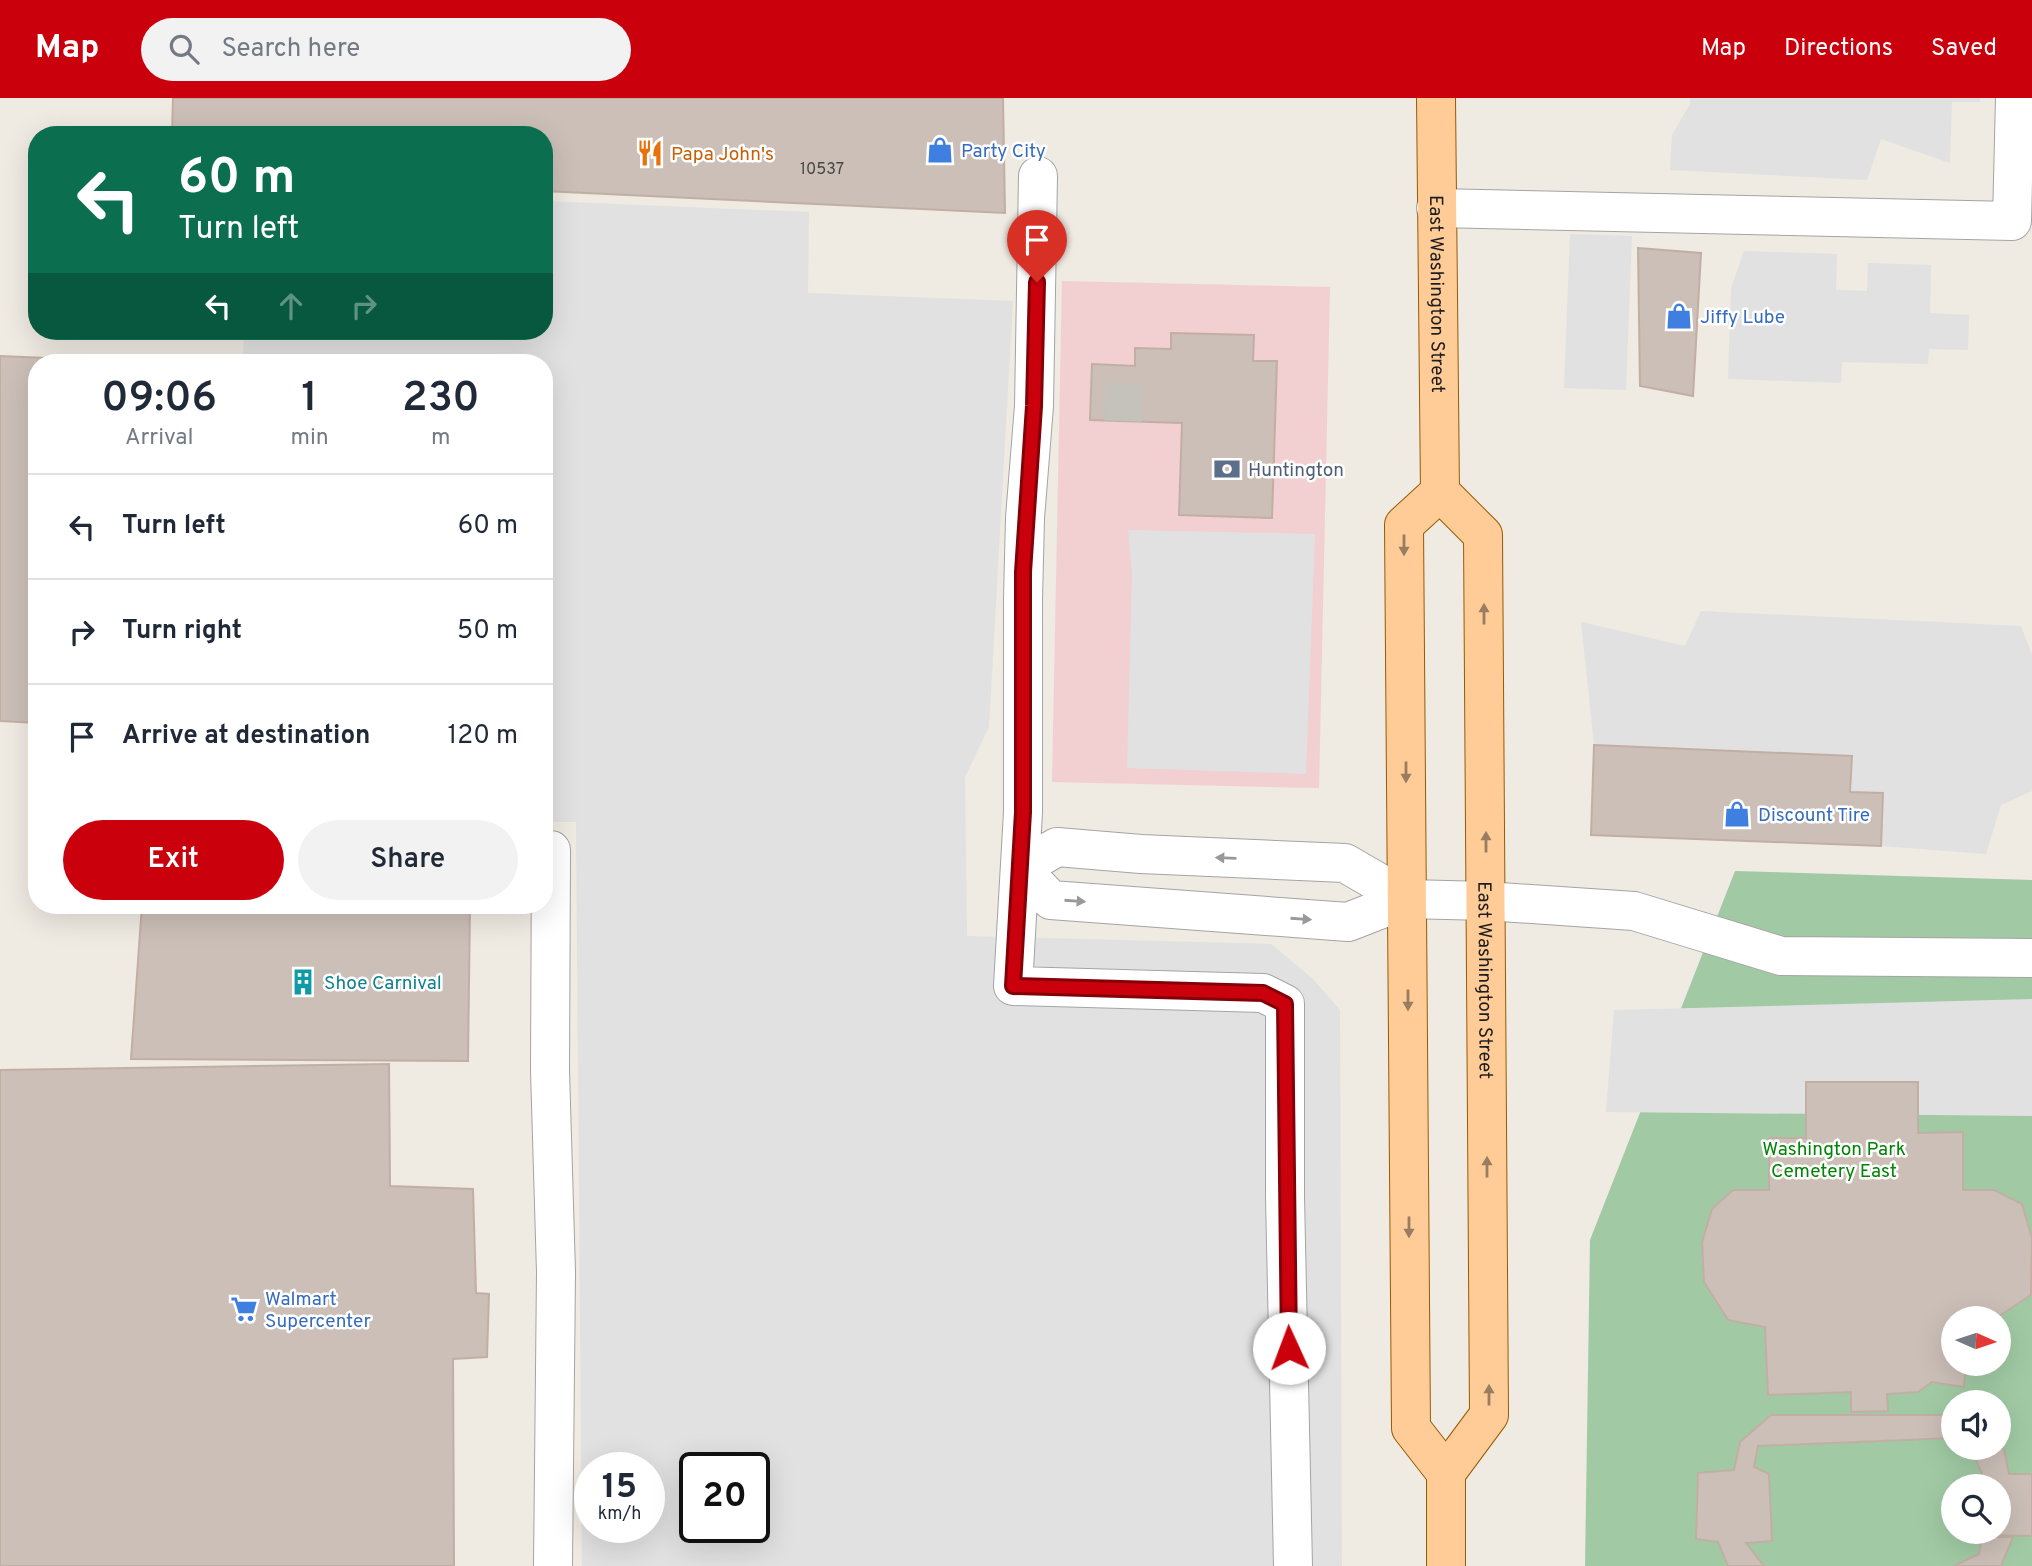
<!DOCTYPE html>
<html lang="en">
<head>
<meta charset="utf-8">
<style>
  :root { --surface:#fff; --page:#f2f2f3; --text:#1f2937; --muted:#747a83; --line:#e0e1e3; --accent:#ca000c }
  body { margin:0; font-family:Overpass,sans-serif; background:var(--page); color:var(--text); height:100vh; display:flex; flex-direction:column; font-size:26px; white-space:nowrap }
  * { box-sizing:border-box; margin:0 }
  p { font-size:23px; color:var(--muted) }
  .icon { flex:none; width:38px; height:38px; fill:none; stroke:currentColor; stroke-width:2; stroke-linecap:round; stroke-linejoin:round }
  .map { position:relative; flex:1; overflow:hidden }
  .sheet { position:absolute; left:28px; top:256px; width:525px; height:560px; display:flex; flex-direction:column; background:var(--surface); border-radius:28px; box-shadow:0 7px 28px #0002 }
  .sheet>* { flex:none }
  .hud { position:absolute; left:28px; top:28px; width:525px; height:214px; border-radius:28px; box-shadow:0 7px 28px #0002; background:#0b6e4f; color:#fff; overflow:hidden }
  .needle { width:46px; rotate:93deg }
  .fabs { position:absolute; left:1941px; top:1208px; display:grid; gap:14px }
  .fabs a { display:grid; place-items:center; width:70px; height:70px; border-radius:50%; background:var(--surface); box-shadow:0 7px 28px #0002; font-size:35px }
  .speed { position:absolute; left:574px; top:1354px; display:flex; gap:14px; font-size:35px; font-weight:700; text-align:center }
  .speed>* { display:grid; place-content:center; width:91px; height:91px; border-radius:50%; background:var(--surface); box-shadow:0 7px 28px #0002; line-height:1 }
  .speed small { font-size:18px; font-weight:400 }
  .speed .limit { border:4px solid #111; border-radius:10px; background:#fff; color:#111 }
  .pin { position:absolute; display:grid; place-items:center; width:60px; height:60px; color:#fff; margin:-72px -30px; border-radius:50% 50% 50% 0; rotate:-45deg; box-shadow:0 0 7px #0007 }
  .pin .icon { rotate:45deg }
  .me { position:absolute; width:77px; margin:-38px; rotate:358deg; stroke-linejoin:round; filter:drop-shadow(0 0 5px #0008) }
  .turn { display:flex; align-items:center; gap:24px; height:147px; padding:0 35px; font-size:32px }
  .turn .icon { width:91px; height:91px; stroke-width:2.5 }
  .turn b { display:block; font-size:49px; line-height:60px }
  .lanes { display:flex; align-items:center; height:66px; padding:0 35px; background:#0003; justify-content:center; gap:35px; direction:ltr }
  .lanes .off { opacity:.35 }
  .eta { display:flex; justify-content:space-evenly; align-items:center; height:119px; text-align:center }
  .eta b { font-size:42px; font-weight:600; line-height:49px }
  .button { display:flex; gap:14px; margin-top:auto; padding:14px 35px }
  .button a { flex:1; height:80px; border-radius:42px; background:var(--accent); color:#fff; font-size:28px; font-weight:600; line-height:80px; text-align:center }
  .button a+a { background:var(--page); color:var(--text) }
  ul { padding:0; list-style:none }
  li { display:flex; align-items:center; gap:21px; height:105px; padding:0 35px; border-top:2px solid var(--line) }
  li div { flex:1 }
  li b { display:block; font-size:26px }
  li em { font-style:normal }
  header { display:flex; align-items:center; gap:42px; box-sizing:border-box; height:98px; padding:0 35px; background:var(--accent); color:#fff }
  header strong { font-size:33px }
  nav { display:flex; gap:38px; margin-inline-start:auto; font-size:24px }
  .search { width:490px; height:63px; background:var(--page); display:flex; align-items:center; gap:18px; box-sizing:border-box; padding:0 24px; border-radius:38px; color:var(--muted); font-size:26px }
  .map>svg:first-child { display:block }
  .commercial { fill:#f2cfd0 }
  .cemetery { fill:#a1caa4; fill-rule:evenodd }
  .parking { fill:#e1e1e1; fill-rule:evenodd }
  .building { fill:#cbbfb7; stroke:#c2afa3; stroke-width:2 }
  .lines { fill:none; stroke-linecap:round; stroke-linejoin:round }
  .minor-tunnel { stroke:#c5c1bb; stroke-width:38; stroke-dasharray:38 19; stroke-linecap:butt }
  .minor-casing { stroke:#a4a4a4; stroke-width:40 }
  .major-casing { stroke:#965b00; stroke-width:40 }
  .minor { stroke:#fff; stroke-width:38 }
  .major { stroke:#ffcc97; stroke-width:38 }
  .oneway { fill:#997d60 }
  .oneway2 { fill:#999 }
  .route-casing { stroke:#830008; stroke-width:18 }
  .route { stroke:#ca000c; stroke-width:12 }
  .labels { text-anchor:middle; stroke-width:5; stroke-linejoin:round; paint-order:stroke }
  .number-label { font-size:16px; fill:#484644 }
  .shop-label { font-size:19px; fill:#366cbe; stroke:#fff; text-anchor:start }
  .food-label { font-size:19px; fill:#c56008; stroke:#fff; text-anchor:start }
  .street-label { font-size:19px; fill:#1d1d1d; stroke:#fff }
  .service-label { font-size:19px; fill:#4e5e75; stroke:#fff; text-anchor:start }
  .culture-label { font-size:19px; fill:#0d838f; stroke:#fff; text-anchor:start }
  .park-label { font-size:19px; fill:#028405; stroke:#fff }
</style>
</head>
<body>
<header>
<strong>Map</strong>
<div class="search"><svg class="icon" aria-label="search" viewBox="0 0 24 24"><circle cx="10" cy="10" r="6"/><path d="M15 15l6 6"/></svg>Search here</div>
<nav><a>Map</a><a>Directions</a><a>Saved</a></nav>
</header>
<div class="map">
<svg width="2032" height="1468" viewBox="0 0 2032 1468">
  <rect width="100%" height="100%" fill="#efeae2"/>
  <!-- commercial -->
  <path class="commercial" d="M1062 183 1330 189 1319 690 1052 684Z"/>
  <!-- cemetery -->
  <path class="cemetery" d="M1735 773 2032 782V1468H1585L1590 1142ZM1953 1220H1998V1265H1953ZM1953 1304H1998V1349H1953ZM1953 1388H1998V1433H1953Z"/>
  <!-- parking -->
  <path class="parking" d="M1690 0H1980V4H1952L1950 65 1881 41 1867 82 1670 72 1672 37 1690 6Z
    M544 103 809 114 808 195 1013 203 989 629 965 679 967 838 1271 846 1313 881 1340 912 1342 1468H582L576 724H544V264H243L244 233H544ZM590 1370H649V1430H590ZM695 1370H754V1430H695Z
    M1570 136 1632 138 1626 292 1564 290Z
    M1744 153 1837 156 1836 192 1867 193 1868 165 1931 167 1930 215 1969 217 1968 252 1929 251 1928 266 1842 264 1841 285 1728 281 1731 190Z
    M1128 432 1315 436 1306 676 1127 670 1132 475Z
    M1701 513 2021 528 2032 557V693L2001 707 1986 756 1881 748 1883 695 1850 694 1852 658 1594 647 1581 524 1685 548Z
    M2032 901V1018L1606 1014 1614 912Z"/>
  <!-- building -->
  <path class="building" d="M173 0H1003L1005 115 544 93V37H172Z
    M1638 150 1701 155 1693 298 1640 288Z
    M1171 235 1254 237 1253 263H1277L1272 420 1179 417 1182 325 1090 322 1092 266 1135 268V250L1171 251Z
    M0 258 143 264H37V625L0 623Z
    M1594 647 1852 658 1850 694 1883 695 1881 748 1591 737Z
    M142 807H470L468 963 131 961Z
    M389 966 390 1088 473 1091 476 1195 489 1196 487 1259 453 1261 454 1468H0V972Z
    M1806 984H1918V1035L1963 1034V1092H1994L2022 1106 2032 1140 2031 1197 1996 1220H1953V1265H1966L1964 1289 1932 1284 1918 1294 1887 1296 1888 1313 1851 1314V1294L1768 1297 1765 1229 1728 1222 1704 1184 1702 1144 1712 1111 1733 1092H1769V1040H1806Z
    M1771 1317H1953V1340L1758 1348 1754 1369 1769 1376 1772 1443 1746 1445 1764 1468H1728L1718 1444 1696 1441 1698 1375 1734 1372 1740 1344Z
    M1998 1346 2004 1352 2009 1376H2032V1438L1982 1437V1433H1998V1388H1982V1375L1970 1349H1998Z
    M1982 1439H2013L2001 1468H1954L1979 1456Z"/>
  <g class="lines">
    <!-- minor-tunnel -->
    <path class="minor-tunnel" d="M1123 323 1125 267"/>
    <!-- minor casing -->
    <g class="minor-casing">
      <path id="minor" d="M1038 78 1034 308 1025 420 1023 501V714L1013 888 1263 895 1285 906V1099L1293 1468
        M1436 110 2012 123 2015 0
        M551 752 550 972 556 1174 553 1468
        M1020 770 1051 802 1348 824 1407 801 1486 803 1634 813 1781 858 2032 860
        M1020 770 1057 749 1141 756 1345 765 1407 801"/>
    </g>
    <!-- major casing -->
    <g class="major-casing">
      <g id="major">
        <path id="s1" d="M1436 0 1440 394 1483 437 1489 1317 1446 1375V1468"/>
        <path d="M1440 394 1404 427 1411 1330 1446 1375"/>
      </g>
    </g>
    <!-- minor -->
    <use href="#minor" class="minor"/>
    <!-- major -->
    <use href="#major" class="major"/>
  </g>
  <!-- one-way arrows -->
  <defs><path id="oneway-solid" d="M-6-.8H1V-3.2L6.5 0L1 3.2V.8H-6Z" transform="scale(1.75)"/></defs>
  <g class="oneway">
    <use href="#oneway-solid" transform="translate(1404 447) rotate(90)"/>
    <use href="#oneway-solid" transform="translate(1484 516) rotate(-90)"/>
    <use href="#oneway-solid" transform="translate(1406 674) rotate(90)"/>
    <use href="#oneway-solid" transform="translate(1486 744) rotate(-90)"/>
    <use href="#oneway-solid" transform="translate(1408 902) rotate(90)"/>
    <use href="#oneway-solid" transform="translate(1487 1069) rotate(-90)"/>
    <use href="#oneway-solid" transform="translate(1409 1129) rotate(90)"/>
    <use href="#oneway-solid" transform="translate(1489 1297) rotate(-90)"/>
  </g>
  <g class="oneway2">
    <use href="#oneway-solid" transform="translate(1226 760) rotate(-178)"/>
    <use href="#oneway-solid" transform="translate(1075 803) rotate(4)"/>
    <use href="#oneway-solid" transform="translate(1301 821) rotate(4)"/>
  </g>
  <g class="lines">
    <!-- route casing -->
    <g class="route-casing">
      <path id="route" d="M1037 184 1034 308 1023 474V714L1013 888 1263 895 1285 906 1289 1250"/>
    </g>
    <!-- route -->
    <use href="#route" class="route"/>
  </g>
  <!-- icons -->
  <defs>
    <g id="shop-bare" transform="scale(2.1)"><path d="M-5-2.5h2.3a2.7 3.5 0 0 1 5.4 0H5L5.5 6h-11ZM-1.5-2.5h3a1.5 2.3 0 0 0-3 0Z" fill="#3f7fe0" stroke="#fff" stroke-width="2.5" paint-order="stroke"/></g>
    <g id="restaurant-bare" transform="scale(2.1)"><path d="M-5-6h1v4h1v-4h1v4h1v-4h1v5L-1.5 .5V6h-2V.5L-5-1ZM5-6V6H3V1.5H1.5Q1.5-4 5-6Z" fill="#e8710a" stroke="#fff" stroke-width="2.5" paint-order="stroke"/></g>
    <g id="bank-bare" transform="scale(2.1)"><path d="M-6-4H6V4H-6ZM0-2.3a2.3 2.3 0 1 0 0 4.6a2.3 2.3 0 1 0 0-4.6Z" fill="#5c6f8a" stroke="#fff" stroke-width="2.5" paint-order="stroke"/></g>
    <g id="building-bare" transform="scale(2.1)"><path d="M-4-6H4V6H1V3H-1V6H-4ZM-2.5-4.3h1.7v1.8h-1.7ZM.8-4.3h1.7v1.8H.8ZM-2.5-1h1.7V.8h-1.7ZM.8-1h1.7V.8H.8Z" fill="#0f9aa8" stroke="#fff" stroke-width="2.5" paint-order="stroke"/></g>
    <g id="supermarket-bare" transform="scale(2.1)"><path d="M-6-5.5h2.5l.6 2H6L4.5 2H-2.5L-4.4-4H-6ZM-1.5 3.2a1.3 1.3 0 1 0 .1 0ZM3 3.2a1.3 1.3 0 1 0 .1 0Z" fill="#3f7fe0" stroke="#fff" stroke-width="2.5" paint-order="stroke"/></g>
  </defs>
  <g fill-rule="evenodd">
    <use href="#shop-bare" x="940" y="52"/>
    <use href="#restaurant-bare" x="650" y="55"/>
    <use href="#shop-bare" x="1679" y="218"/>
    <use href="#bank-bare" x="1227" y="371"/>
    <use href="#shop-bare" x="1737" y="716"/>
    <use href="#building-bare" x="303" y="884"/>
    <use href="#supermarket-bare" x="244" y="1211"/>
  </g>
  <g class="labels">
    <!-- number labels -->
    <g class="number-label">
      <text x="822" y="76">10537</text>
    </g>
    <!-- shop labels -->
    <g class="shop-label">
      <text x="961" y="59">Party City</text>
      <text x="1700" y="225">Jiffy Lube</text>
      <text x="1758" y="723">Discount Tire</text>
      <text x="265" y="1207">Walmart<tspan x="265" dy="22">Supercenter</tspan></text>
    </g>
    <!-- food labels -->
    <g class="food-label">
      <text x="671" y="62">Papa John's</text>
    </g>
    <!-- street labels -->
    <g class="street-label">
      <text dy="7" stroke="none"><textPath href="#s1" startOffset="196">East Washington Street</textPath></text>
      <text dy="7" stroke="none"><textPath href="#s1" startOffset="900">East Washington Street</textPath></text>
    </g>
    <!-- service labels -->
    <g class="service-label">
      <text x="1248" y="378">Huntington</text>
    </g>
    <!-- culture labels -->
    <g class="culture-label">
      <text x="324" y="891">Shoe Carnival</text>
    </g>
    <!-- park labels -->
    <g class="park-label">
      <text x="1834" y="1057">Washington Park<tspan x="1834" dy="22">Cemetery East</tspan></text>
    </g>
  </g>
</svg>
<div class="fabs">
<a><svg class="needle" viewBox="-14 -14 28 28"><path d="M0-13l5 13h-10z" fill="#e53935"/><path d="M0 13l5-13h-10z" fill="#747a83"/></svg></a>
<a><svg class="icon" aria-label="sound" viewBox="0 0 24 24"><path d="M4 9h4l5-4v14l-5-4H4zM17 9q2 3 0 6"/></svg></a>
<a><svg class="icon" aria-label="search" viewBox="0 0 24 24"><circle cx="10" cy="10" r="6"/><path d="M15 15l6 6"/></svg></a>
</div>
<div class="speed"><div>15<small>km/h</small></div><div class="limit">20</div></div>
<div class="pin" style="left:1037px;top:184px;background:#d93025"><svg class="icon" aria-label="arrive" viewBox="0 0 24 24"><path d="M6 21V4h12l-3 4 3 4H6"/></svg></div>
<svg class="me" style="left:1289px;top:1250px" viewBox="-20 -20 40 40"><circle r="19" fill="#fff"/><path d="M0-13L10 11 0 6-10 11z" fill="#ca000c"/></svg>
<div class="hud">
<div class="turn"><svg class="icon" aria-label="left" viewBox="0 0 24 24"><path d="M17 20v-9H6M10 6l-5 5 5 5"/></svg><div><b>60 m</b>Turn left</div></div>
<div class="lanes"><svg class="icon" aria-label="left" viewBox="0 0 24 24"><path d="M17 20v-9H6M10 6l-5 5 5 5"/></svg><svg class="icon off" aria-label="ahead" viewBox="0 0 24 24"><path d="M12 20V5M6 11l6-6 6 6"/></svg><svg class="icon off" aria-label="right" viewBox="0 0 24 24"><path d="M7 20v-9h11M14 6l5 5-5 5"/></svg></div>
</div>
<section class="sheet">
<div class="eta">
<div><b>09:06</b><p>Arrival</p></div>
<div><b>1</b><p>min</p></div>
<div><b>230</b><p>m</p></div>
</div>
<ul>
<li><svg class="icon" aria-label="left" viewBox="0 0 24 24"><path d="M17 20v-9H6M10 6l-5 5 5 5"/></svg><div><b>Turn left</b></div><em>60 m</em></li>
<li><svg class="icon" aria-label="right" viewBox="0 0 24 24"><path d="M7 20v-9h11M14 6l5 5-5 5"/></svg><div><b>Turn right</b></div><em>50 m</em></li>
<li><svg class="icon" aria-label="arrive" viewBox="0 0 24 24"><path d="M6 21V4h12l-3 4 3 4H6"/></svg><div><b>Arrive at destination</b></div><em>120 m</em></li>
</ul>
<div class="button"><a>Exit</a><a>Share</a></div>
</section>
</div>
</body>
</html>
